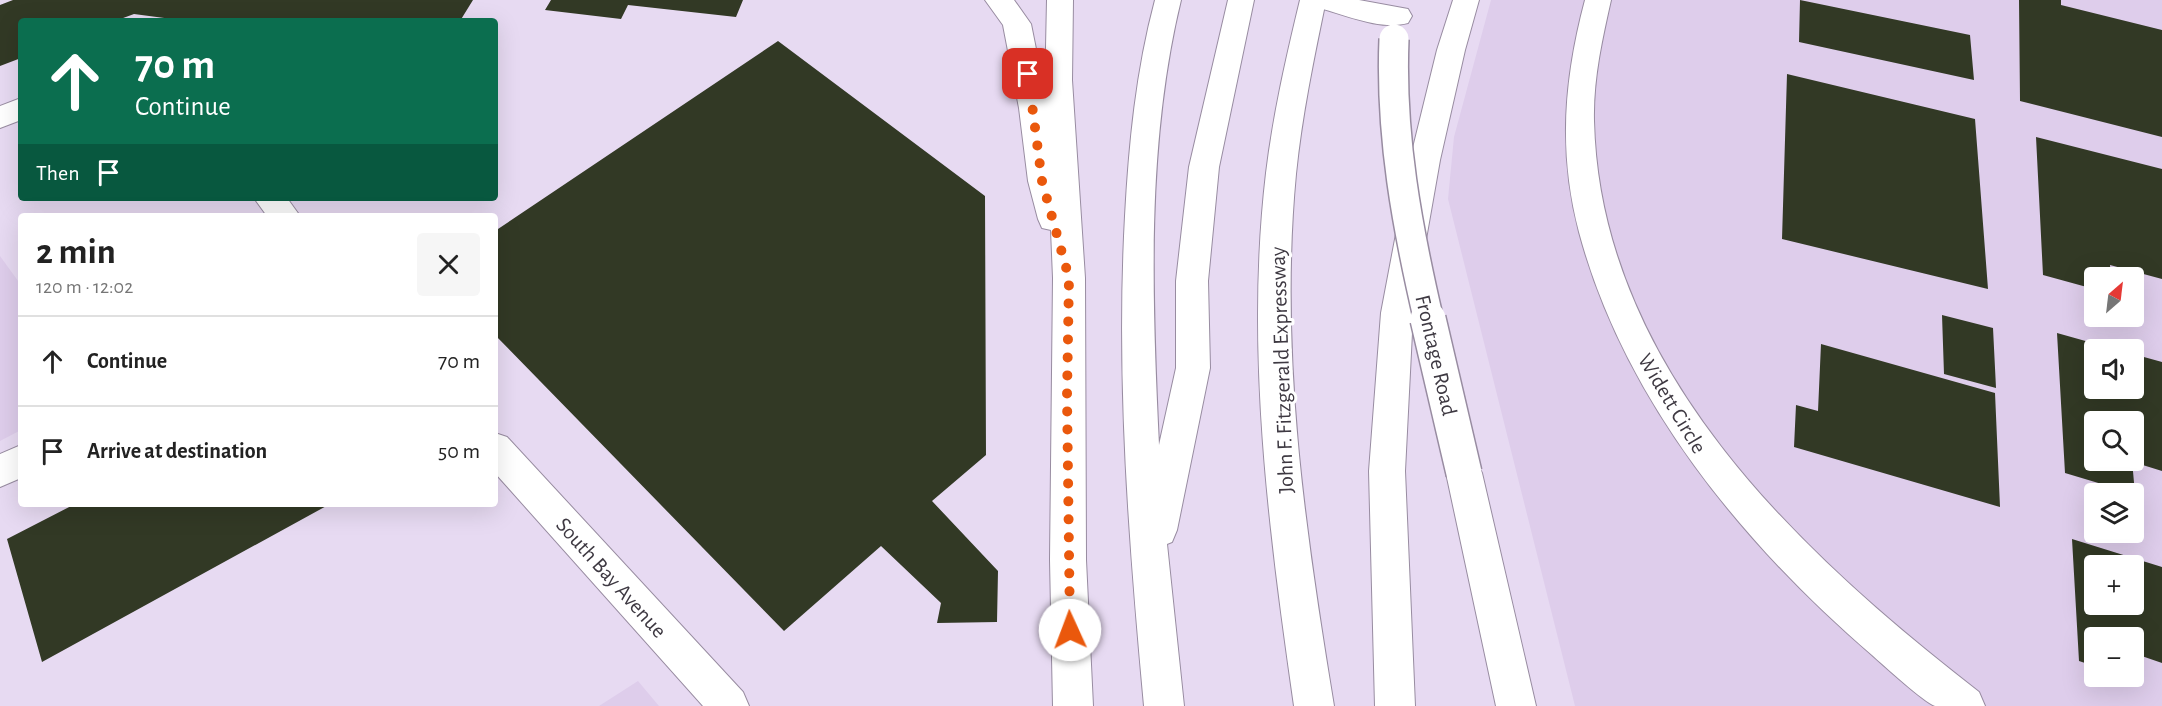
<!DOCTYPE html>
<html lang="en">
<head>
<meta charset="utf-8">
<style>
  :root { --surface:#fff; --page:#f6f6f6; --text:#222; --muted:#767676; --line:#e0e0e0 }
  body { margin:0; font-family:"Alegreya Sans",sans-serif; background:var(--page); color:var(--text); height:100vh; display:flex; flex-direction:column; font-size:22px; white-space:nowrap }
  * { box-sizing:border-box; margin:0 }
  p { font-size:20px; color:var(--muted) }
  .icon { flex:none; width:33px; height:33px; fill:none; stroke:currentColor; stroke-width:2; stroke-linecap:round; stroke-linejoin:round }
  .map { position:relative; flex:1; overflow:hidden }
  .panel { position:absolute; left:18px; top:213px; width:480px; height:294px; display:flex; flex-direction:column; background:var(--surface); border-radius:6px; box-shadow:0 6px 24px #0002 }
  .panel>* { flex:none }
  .guide { position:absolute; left:18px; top:18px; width:480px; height:183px; border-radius:6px; box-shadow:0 6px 24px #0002; background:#0b6e4f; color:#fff; overflow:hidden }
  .needle { width:39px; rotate:28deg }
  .fabs { position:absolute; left:2084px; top:267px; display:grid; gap:12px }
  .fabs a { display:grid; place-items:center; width:60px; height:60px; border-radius:6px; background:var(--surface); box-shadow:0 6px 24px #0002; font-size:30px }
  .pin { position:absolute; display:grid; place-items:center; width:51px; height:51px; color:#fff; margin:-26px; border-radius:12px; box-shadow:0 3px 9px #0006 }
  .me { position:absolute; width:66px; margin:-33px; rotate:358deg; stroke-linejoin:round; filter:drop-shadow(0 0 4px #0008) }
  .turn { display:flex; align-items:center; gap:21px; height:126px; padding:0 18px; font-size:27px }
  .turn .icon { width:78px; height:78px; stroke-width:2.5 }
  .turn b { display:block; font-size:42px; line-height:51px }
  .then { display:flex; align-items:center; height:57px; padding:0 18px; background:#0003; gap:12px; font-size:22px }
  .round { display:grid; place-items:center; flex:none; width:63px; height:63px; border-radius:6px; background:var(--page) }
  .overview { display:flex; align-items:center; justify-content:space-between; height:102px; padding:0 18px }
  h1 { font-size:36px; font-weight:700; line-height:45px }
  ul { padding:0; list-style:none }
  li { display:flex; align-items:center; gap:18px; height:90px; padding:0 18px; border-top:2px solid var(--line) }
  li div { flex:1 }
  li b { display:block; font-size:22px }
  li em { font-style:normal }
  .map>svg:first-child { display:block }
  .built { fill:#decdeb; fill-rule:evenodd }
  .building { fill:#323925; fill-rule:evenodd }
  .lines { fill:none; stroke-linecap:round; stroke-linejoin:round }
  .minor-casing { stroke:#988ca1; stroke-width:2 }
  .primary-casing { stroke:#988ca1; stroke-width:2 }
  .motorway-casing { stroke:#988ca1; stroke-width:2 }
  .minor { fill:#fff; fill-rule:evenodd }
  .primary { fill:#fff; fill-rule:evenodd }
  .motorway { fill:#fff; fill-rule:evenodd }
  .primary-bridge-far1-casing { stroke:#988ca1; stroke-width:32; stroke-linecap:butt }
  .primary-bridge-casing { stroke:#988ca1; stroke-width:38; stroke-linecap:butt }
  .primary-bridge-far1 { stroke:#fff; stroke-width:29 }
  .primary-bridge { stroke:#fff; stroke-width:35 }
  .route { stroke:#ea580c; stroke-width:10; stroke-dasharray:0 18 }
  .labels { text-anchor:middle; stroke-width:6; stroke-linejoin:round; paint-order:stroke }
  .street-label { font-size:22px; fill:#3e3942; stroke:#fff }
</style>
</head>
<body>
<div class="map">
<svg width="2162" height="706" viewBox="0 0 2162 706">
  <rect width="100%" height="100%" fill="#e7daf2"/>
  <!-- built -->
  <path class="built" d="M1491 0H2162V706H1575L1448 199 1454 137ZM2094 278H2133V316H2094ZM2094 350H2133V388H2094ZM2094 422H2133V460H2094ZM2094 494H2133V532H2094ZM2094 566H2133V604H2094ZM2094 638H2133V676H2094Z
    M0 256 21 285V430L0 441Z
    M638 681 659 706H599Z"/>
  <!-- building -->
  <path class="building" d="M13 0H473L460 21H187L134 14 115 21H21V58L0 66V5Z
    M551 0H743L736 17 628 5 621 19 545 10Z
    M1800 0 1970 35 1974 80 1799 42Z
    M2019 0H2061V5L2162 30V137L2020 101Z
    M778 41 985 196 986 455 932 501 998 571 997 622 937 623 941 603 881 546 784 631 495 335V231Z
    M1787 74 1975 119 1988 289 1782 239Z
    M2036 137 2162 169V279L2110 265 2111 278H2094V289L2043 275Z
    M1942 315 1993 328 1996 388 1944 374Z
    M2057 333 2114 349 2094 350V388H2133V354L2162 362V471L2133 462V422H2094V460H2132L2135 494 2065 473Z
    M1821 344 1995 393 2000 507 1794 447 1796 405 1818 411Z
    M75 504H330L42 662 7 539Z
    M2072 539 2162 567V663L2133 653V638H2094V666L2079 661ZM2094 566H2133V604H2094Z"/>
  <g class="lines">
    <!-- minor casing -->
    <g class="minor-casing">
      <path id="minor" d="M1585 0H1611C1602 40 1593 80 1594 121 1600 367 1798 552 1979 692L1985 706C1971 706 1947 706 1935 706 1925 703 1882 664 1872 655 1743 544 1624 400 1579 232 1558 152 1564 79 1585 0Z
        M21 98V120L0 128V106Z
        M254 198H287L300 216H267Z
        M495 433 507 437 743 692 749 706H703L495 473Z
        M21 445V478L0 487V454Z"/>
    </g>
    <!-- primary casing -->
    <g class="primary-casing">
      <path id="primary" d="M985 0H1014L1031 24 1045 94 1047 0H1073L1072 80 1085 278 1086 560 1093 706H1053L1050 560 1053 278 1051 230 1042 228 1038 219 1028 181 1019 108 1003 25Z
        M1312 0H1359L1408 9 1412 16 1408 23C1380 31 1343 14 1316 7Z
        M1464 457 1476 462 1482 473 1536 706H1496L1446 473 1452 462Z"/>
    </g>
    <!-- motorway casing -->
    <g class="motorway-casing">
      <path id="motorway" d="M1155 0H1181C1146 144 1152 298 1159 445L1176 368V281L1189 167 1228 0H1254L1219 167 1208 281 1210 368 1177 530 1172 542 1167 544 1184 706H1144C1129 543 1116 380 1125 216 1129 143 1136 71 1155 0Z
        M1300 0H1326C1314 58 1302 115 1296 174 1279 352 1305 531 1334 706H1294C1269 531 1245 350 1266 173 1273 115 1286 58 1300 0Z
        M1453 0H1479L1465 50 1440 160 1413 313 1405 471 1415 706H1375L1369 471 1381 313 1410 160 1437 50Z"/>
    </g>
    <!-- minor -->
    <use href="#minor" class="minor"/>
    <!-- primary -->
    <use href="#primary" class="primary"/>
    <!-- motorway -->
    <use href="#motorway" class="motorway"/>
    <!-- primary-bridge-far1 casing -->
    <g class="primary-bridge-far1-casing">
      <path id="primary-bridge-far1" d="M1394 39C1390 135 1407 227 1429 321"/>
    </g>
    <!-- primary-bridge casing -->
    <g class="primary-bridge-casing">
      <path id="primary-bridge" d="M1428 319 1464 473"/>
    </g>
    <!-- primary-bridge-far1 -->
    <use href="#primary-bridge-far1" class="primary-bridge-far1"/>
    <!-- primary-bridge -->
    <use href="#primary-bridge" class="primary-bridge"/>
  </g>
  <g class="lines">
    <!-- route -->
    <path class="route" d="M1028 74 1042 181 1069 278 1067 396 1070 630"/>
  </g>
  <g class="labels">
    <!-- street labels -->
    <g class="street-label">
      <text transform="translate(1437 355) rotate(77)" y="8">Frontage Road</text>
      <text transform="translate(1281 370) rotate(-92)" y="8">John F. Fitzgerald Expressway</text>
      <text transform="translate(1673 403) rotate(59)" y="8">Widett Circle</text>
      <text transform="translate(612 577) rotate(48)" y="8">South Bay Avenue</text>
    </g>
  </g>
</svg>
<div class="fabs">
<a><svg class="needle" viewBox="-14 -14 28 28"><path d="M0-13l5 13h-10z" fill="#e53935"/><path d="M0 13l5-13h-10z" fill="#767676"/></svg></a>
<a><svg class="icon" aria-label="sound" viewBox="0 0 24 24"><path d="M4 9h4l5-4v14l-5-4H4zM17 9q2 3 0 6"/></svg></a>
<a><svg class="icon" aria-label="search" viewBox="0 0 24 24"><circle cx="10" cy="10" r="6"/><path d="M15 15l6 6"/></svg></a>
<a><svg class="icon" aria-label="layers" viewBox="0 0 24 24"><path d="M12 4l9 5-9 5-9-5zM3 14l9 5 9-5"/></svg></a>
<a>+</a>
<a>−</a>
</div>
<div class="pin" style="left:1028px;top:74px;background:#d93025"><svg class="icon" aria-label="arrive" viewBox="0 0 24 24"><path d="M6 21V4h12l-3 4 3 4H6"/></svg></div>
<svg class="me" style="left:1070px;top:630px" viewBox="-20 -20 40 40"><circle r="19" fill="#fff"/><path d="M0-13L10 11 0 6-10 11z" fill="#ea580c"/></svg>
<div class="guide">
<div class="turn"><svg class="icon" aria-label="ahead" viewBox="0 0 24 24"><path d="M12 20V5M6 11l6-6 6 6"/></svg><div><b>70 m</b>Continue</div></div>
<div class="then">Then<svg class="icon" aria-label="arrive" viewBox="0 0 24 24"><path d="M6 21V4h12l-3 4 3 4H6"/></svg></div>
</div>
<section class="panel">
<div class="overview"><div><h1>2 min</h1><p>120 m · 12:02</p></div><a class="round"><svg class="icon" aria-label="close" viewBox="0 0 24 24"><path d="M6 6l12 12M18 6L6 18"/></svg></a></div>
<ul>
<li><svg class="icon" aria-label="ahead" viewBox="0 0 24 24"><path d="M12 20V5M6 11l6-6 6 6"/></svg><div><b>Continue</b></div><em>70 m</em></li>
<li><svg class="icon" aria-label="arrive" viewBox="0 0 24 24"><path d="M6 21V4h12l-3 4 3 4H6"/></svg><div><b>Arrive at destination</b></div><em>50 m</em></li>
</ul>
</section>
</div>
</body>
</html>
